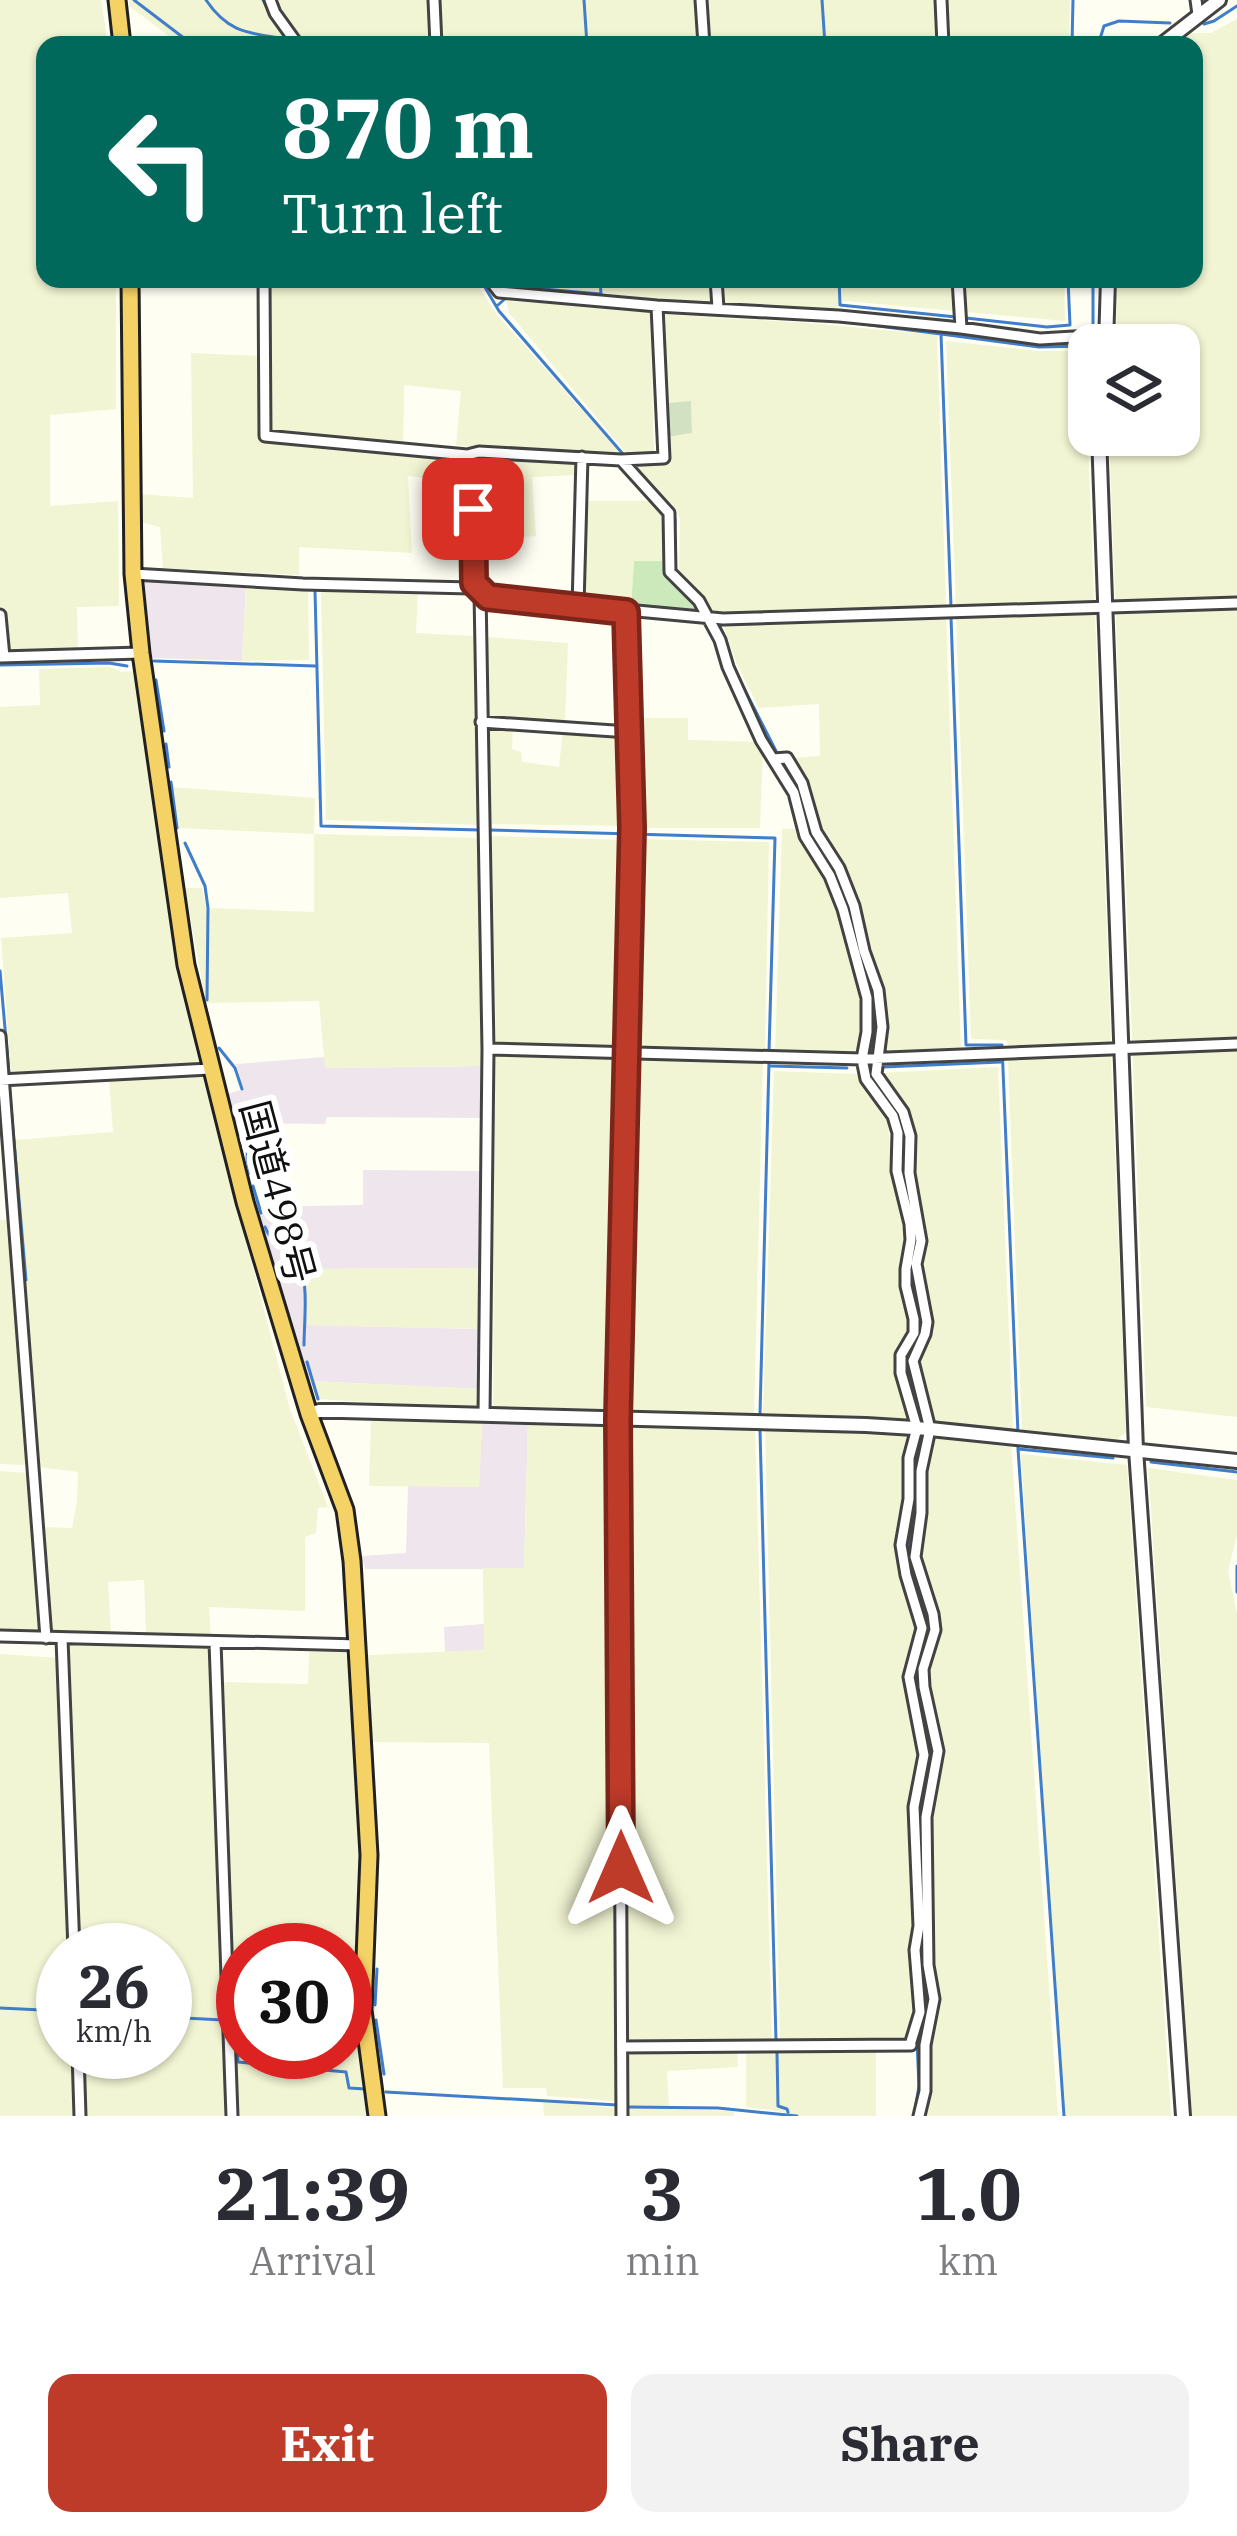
<!DOCTYPE html>
<html lang="en">
<head>
<meta charset="utf-8">
<style>
  :root { --surface:#fff; --page:#f2f2f3; --text:#2b2b33; --muted:#7c7c81; --accent:#be3a29 }
  body { margin:0; font-family:"IBM Plex Serif","Noto Sans JP",serif; background:var(--page); color:var(--text); height:100vh; display:flex; flex-direction:column; font-size:45px; white-space:nowrap }
  * { box-sizing:border-box; margin:0 }
  p { font-size:39px; color:var(--muted) }
  .icon { flex:none; width:66px; height:66px; fill:none; stroke:currentColor; stroke-width:2; stroke-linecap:round; stroke-linejoin:round }
  .map { position:relative; height:2116px; overflow:hidden }
  .panel { display:flex; flex-direction:column; background:var(--surface); flex:1 }
  .panel>* { flex:none }
  .top-card { position:absolute; left:36px; top:36px; width:1167px; height:252px; border-radius:24px; box-shadow:0 3px 9px #0004; background:#00695c; color:#fff; overflow:hidden }
  .buttons { position:absolute; left:1068px; top:324px; display:grid; gap:24px }
  .buttons a { display:grid; place-items:center; width:132px; height:132px; border-radius:24px; background:var(--surface); box-shadow:0 3px 9px #0004; font-size:60px }
  .speed { position:absolute; left:36px; top:1923px; display:flex; gap:24px; font-size:60px; font-weight:700; text-align:center }
  .speed>* { display:grid; place-content:center; width:156px; height:156px; border-radius:50%; background:var(--surface); box-shadow:0 3px 9px #0004; line-height:1 }
  .speed small { font-size:30px; font-weight:400 }
  .speed .limit { border:18px solid #d22; background:#fff; color:#111 }
  .pin { position:absolute; display:grid; place-items:center; width:102px; height:102px; color:#fff; margin:-51px; border-radius:24px; box-shadow:0 6px 18px #0006 }
  .me { position:absolute; width:132px; margin:-66px; rotate:0deg; stroke-linejoin:round; filter:drop-shadow(0 0 9px #0008) }
  .turn { display:flex; align-items:center; gap:42px; height:252px; padding:0 48px; font-size:54px }
  .turn .icon { width:156px; height:156px; stroke-width:2.5 }
  .turn b { display:block; font-size:84px; line-height:102px }
  .eta { display:flex; justify-content:space-evenly; align-items:center; height:204px; text-align:center }
  .eta b { font-size:72px; font-weight:700; line-height:84px }
  .primary-button { display:flex; gap:24px; margin-top:auto; padding:24px 48px }
  .primary-button a { flex:1; height:138px; border-radius:24px; background:var(--accent); color:#fff; font-size:48px; font-weight:700; line-height:138px; text-align:center }
  .primary-button a+a { background:var(--page); color:var(--text) }
  .map>svg:first-child { display:block }
  .industrial { fill:#eee5ed }
  .farmland { fill:#f2f5d3 }
  .green { fill:#cce9bc }
  .cemetery { fill:#d3e1c3 }
  .lines { fill:none; stroke-linecap:round; stroke-linejoin:round }
  .stream { stroke:#407dcb; stroke-width:3 }
  .minor-casing { stroke:#434343; stroke-width:15 }
  .tertiary-casing { stroke:#434343; stroke-width:18 }
  .trunk-casing { stroke:#212121; stroke-width:21 }
  .minor { stroke:#fff; stroke-width:9 }
  .tertiary { stroke:#fff; stroke-width:12 }
  .trunk { stroke:#f4d265; stroke-width:15 }
  .route-casing { stroke:#7c261b; stroke-width:30 }
  .route { stroke:#be3a29; stroke-width:21 }
  .labels { text-anchor:middle; stroke-width:12; stroke-linejoin:round; paint-order:stroke }
  .street-label { font-size:39px; fill:#101010; stroke:#fff }
</style>
</head>
<body>
<div class="map">
<svg width="1237" height="2116" viewBox="0 0 1237 2116">
  <rect width="100%" height="100%" fill="#fffef3"/>
  <!-- industrial -->
  <path class="industrial" d="M144 580 246 585 242 661 152 658Z
    M325 1057 326 1068 485 1066V1118L327 1117 325 1124 235 1123 227 1094 244 1089 236 1064Z
    M363 1170 484 1171 483 1268 305 1269 308 1325 480 1329 481 1389 310 1381 277 1284 257 1207 363 1205Z
    M528 1421 524 1569H365L362 1556 406 1553 408 1486H479L482 1422Z
    M484 1624V1650L445 1652 444 1627Z"/>
  <!-- farmland -->
  <path class="farmland" d="M0 0H101L108 45H45V279H116V409L50 415V506L118 501 119 606 77 607 78 648 0 651Z
    M129 0H1070L1069 45H181L129 6Z
    M1237 19V1417L1146 1407 1109 435H1179V345H1116L1117 279H1194V45H1176L1191 33H1211Z
    M261 279H474L497 315 622 455 576 452 575 475 532 477 536 536 508 538V450L456 445 461 391 404 385 403 452 463 456 465 482 408 476 412 553 299 547V575L163 568 160 527 140 522 138 494 193 498 191 353 262 356Z
    M494 279H1064L1065 321 845 301 832 311 503 290Z
    M506 301 650 309 654 455H628L509 313Z
    M661 314 809 323 937 335 946 606 717 614 679 572 680 519 675 507 635 465 668 463V437L692 433 691 401 666 403Z
    M946 341 1038 351H1089L1088 441 1094 601 956 606Z
    M586 501H655L667 519 665 561H634L631 606 582 601Z
    M246 585 308 588 309 660 242 661Z
    M321 590 418 592 416 633 473 636 480 825 326 820Z
    M1095 612 1111 1043 1009 1048 1006 1040 971 1039 956 617Z
    M946 617 961 1050 882 1053 886 1017 853 890 818 829 809 793 793 758 820 756 819 704 759 708 736 662 723 625Z
    M488 637 568 643 565 720 513 721 487 717Z
    M110 667 122 672 137 671 177 974 201 1065 11 1074 1 938 72 933 68 893 0 898V707L40 705 39 669Z
    M634 718H688V740L758 742 763 749 760 828H639Z
    M489 726 513 727 512 749 521 752 522 762 559 767 563 729 625 735 627 826 489 824Z
    M171 787 315 798 314 834 479 838 485 1066 325 1068 319 1001 206 1003 185 888H202L206 908 314 912V834L175 828Z
    M782 829H797L827 879 839 911 848 955 864 998 858 1055 775 1053Z
    M492 836 627 840 622 1048 496 1044Z
    M638 839 769 842 765 1052 632 1048Z
    M495 1054 620 1057 613 1412 493 1409Z
    M1111 1055 1126 1432 1115 1441 1022 1432 1008 1059Z
    M630 1057 763 1061 754 1416 622 1411Z
    M998 1067 1013 1431 937 1423 918 1368 930 1329 920 1268 925 1234 912 1175 914 1135 880 1073Z
    M774 1071 856 1074 888 1122 893 1180 907 1235 902 1274 911 1327 897 1353 911 1421 763 1415Z
    M202 1074 290 1409 328 1507 318 1508 316 1533 305 1537V1611L209 1607 211 1638 146 1635 144 1580 108 1582 111 1635 51 1631 43 1527 72 1528 77 1501 78 1472 39 1467 15 1140 113 1132 109 1079Z
    M0 1220H11L28 1465 0 1464Z
    M483 1268 480 1329 307 1325 304 1269Z
    M310 1381 481 1389V1409L317 1399Z
    M371 1418 482 1422 479 1487 369 1486Z
    M528 1421 614 1425 616 2101 547 2096 546 2088H503L489 1743 372 1742 368 1655 484 1650 483 1568H524Z
    M622 1424 755 1428 772 2042 626 2043Z
    M765 1428 911 1432 904 1470 906 1504 897 1545 899 1570 918 1619 919 1635 905 1670 920 1747 910 1800 914 1924 911 1963 917 2010 906 2043 780 2042Z
    M933 1434 1011 1443 1058 2116H924L928 2092 927 2044 938 2010 931 1966 930 1808 941 1752 926 1685 927 1667 939 1636V1619L917 1555 925 1472Z
    M1021 1454 1127 1465 1171 2116H1064Z
    M1148 1468 1237 1480V1535L1228 1571 1237 1614V2116H1192Z
    M0 1471 29 1473 41 1632 0 1629Z
    M67 1643 209 1649 229 2116H84L82 2052H165V1950H78Z
    M309 1652H344L350 1661 361 1844 358 1972 345 1971V1950H243V1964L232 1963 221 1682 308 1684Z
    M0 1654 60 1658 70 1950H63V2052H74L76 2116H0Z
    M234 2018 243 2019V2052H345V2026L357 2027 370 2116H236Z
    M876 2049V2116H785L784 2112 746 2107V2051Z
    M737 2050 738 2067 667 2071 669 2109 734 2111V2116H626V2052Z
    M543 2101 616 2108V2116H544Z"/>
  <!-- green -->
  <path class="green" d="M634 561H665L667 577 697 606V613L631 606Z"/>
  <!-- cemetery -->
  <path class="cemetery" d="M691 401 692 433 668 437 666 403Z"/>
  <g class="lines">
    <!-- stream -->
    <path class="stream" d="M134 0 193 45
      M206 0C228 33 249 33 285 39
      M263 0 290 45
      M584 0 587 45
      M822 0 825 45
      M1204 24 1214 21 1237 6
      M1072 45 1073 0
      M1098 45 1104 26 1119 21 1170 23
      M480 279 499 311 623 454
      M839 279 840 305 956 317
      M1093 279V331
      M520 287 601 294 600 279
      M498 305 507 297
      M750 316 839 321 941 334
      M966 318 1047 327 1070 325 1068 279
      M655 367 658 449
      M629 461 646 481
      M672 511 675 520 674 549
      M315 591 321 826 480 830
      M951 607 941 334 1039 347 1089 346
      M951 617 966 1045H1002L1018 1434
      M717 621 723 633 729 656
      M154 661 315 666
      M0 665 109 663 127 666
      M732 665 777 753
      M156 680 164 731
      M166 744 169 767
      M782 761 800 791 810 835 835 872 857 945
      M171 782 177 828
      M489 830 775 838 769 1052
      M185 843 205 886 208 908 207 1000
      M860 954 875 1002
      M0 971 9 1074
      M219 1048 235 1068 242 1089
      M870 1055 877 1023
      M869 1064C873 1086 889 1098 898 1117 907 1136 903 1157 903 1177
      M771 1066 847 1068
      M883 1067 1001 1062
      M9 1084 26 1280
      M248 1136 247 1159 250 1173
      M253 1186 261 1213
      M265 1227C271 1244 290 1249 299 1264 309 1282 304 1324 304 1345
      M912 1263C909 1283 919 1299 921 1319 923 1336 908 1349 906 1364 904 1382 917 1403 923 1419
      M307 1362 318 1399
      M760 1414 769 1062
      M760 1430 776 2041
      M1018 1444V1449L1113 1458
      M1018 1449 1064 2116
      M1151 1462 1237 1472
      M1237 1566V1592
      M923 1901 920 1806 931 1763V1742L917 1689 916 1666 929 1636 927 1618 910 1565 908 1546 916 1499 915 1471 923 1436
      M923 1947 922 1968 927 2009
      M375 2005 377 1969
      M0 2008 63 2011
      M165 2017 223 2020
      M376 2020 384 2074
      M236 2021 238 2062 346 2072 349 2088 365 2089
      M777 2053 778 2106 787 2109 788 2112
      M386 2092 617 2105
      M629 2107 718 2108 797 2116
      M914 2116 919 2086 917 2042 925 2024"/>
    <!-- minor casing -->
    <g class="minor-casing">
      <path id="minor" d="M270 0 275 13 298 45
        M434 0 436 45
        M701 0 704 45
        M941 0 943 45
        M1196 0 1198 14
        M264 279 265 436 467 455 479 452 621 460 664 458 657 306
        M489 279 499 292 657 306 839 316 961 328 1040 339 1107 335
        M716 279 718 308
        M958 279 961 328
        M467 455 473 509 474 583 480 592 488 1049 484 1415
        M621 460 669 513 670 572 699 601 720 640 728 667 761 740 794 793 805 836 830 876 843 909 867 998V1032L862 1059 866 1079 893 1116 898 1133 897 1171 910 1224 911 1240 906 1269V1286L914 1319V1333L901 1355V1373L917 1428 909 1458V1499L901 1545 906 1575 922 1628 909 1677 924 1755 914 1807 919 1926 915 1950 920 2012 910 2045
        M133 574 303 584 471 588 487 597 723 619 1237 603
        M578 607 582 457
        M0 615 4 657
        M0 657 141 653
        M481 722 629 732
        M773 759 787 758 802 783 816 832 839 868 854 906 864 951 878 990 882 1027 876 1074 903 1112 910 1136 909 1173 921 1241 916 1264 927 1322 925 1334 913 1361 930 1429 921 1471V1513L915 1557 933 1614 935 1630 923 1669 924 1687 938 1751 926 1817 928 1965 934 1999 925 2045V2091L919 2116
        M0 1036 46 1638
        M488 1049 862 1059 1237 1044
        M0 1080 210 1069
        M0 1636 359 1645
        M62 1639 74 1950
        M215 1642 232 2116
        M622 2047 911 2045
        M78 2052 80 2116
        M622 2116 618 1419 632 828 626 612"/>
    </g>
    <!-- tertiary casing -->
    <g class="tertiary-casing">
      <path id="tertiary" d="M1161 45 1219 0
        M1106 345 1108 279
        M1099 435 1136 1450 1183 2116
        M309 1414 319 1411H342L866 1425 930 1429 1237 1461"/>
    </g>
    <!-- trunk casing -->
    <g class="trunk-casing">
      <path id="trunk" d="M117 0 122 45
        M130 279 133 574 141 653 186 965 245 1202 309 1414 345 1510 352 1561 369 1855 363 2010 377 2116"/>
    </g>
    <!-- minor -->
    <use href="#minor" class="minor"/>
    <!-- tertiary -->
    <use href="#tertiary" class="tertiary"/>
    <!-- trunk -->
    <use href="#trunk" class="trunk"/>
  </g>
  <g class="lines">
    <!-- route casing -->
    <g class="route-casing">
      <path id="route" d="M473 509 474 583 488 597 626 612 632 828 618 1419 621 1868"/>
    </g>
    <!-- route -->
    <use href="#route" class="route"/>
  </g>
  <g class="labels">
    <!-- street labels -->
    <g class="street-label">
      <text transform="translate(278 1192) rotate(75)" y="14">国道498号</text>
    </g>
  </g>
</svg>
<div class="buttons">
<a><svg class="icon" aria-label="layers" viewBox="0 0 24 24"><path d="M12 4l9 5-9 5-9-5zM3 14l9 5 9-5"/></svg></a>
</div>
<div class="speed"><div>26<small>km/h</small></div><div class="limit">30</div></div>
<div class="pin" style="left:473px;top:509px;background:#d93025"><svg class="icon" aria-label="arrive" viewBox="0 0 24 24"><path d="M6 21V4h12l-3 4 3 4H6"/></svg></div>
<svg class="me" style="left:621px;top:1868px" viewBox="-20 -20 40 40"><path d="M0-17L14 15 0 8-14 15z" fill="#be3a29" stroke="#fff" stroke-width="4"/></svg>
<div class="top-card">
<div class="turn"><svg class="icon" aria-label="left" viewBox="0 0 24 24"><path d="M17 20v-9H6M10 6l-5 5 5 5"/></svg><div><b>870 m</b>Turn left</div></div>
</div>
</div>
<section class="panel">
<div class="eta">
<div><b>21:39</b><p>Arrival</p></div>
<div><b>3</b><p>min</p></div>
<div><b>1.0</b><p>km</p></div>
</div>
<div class="primary-button"><a>Exit</a><a>Share</a></div>
</section>
</body>
</html>
